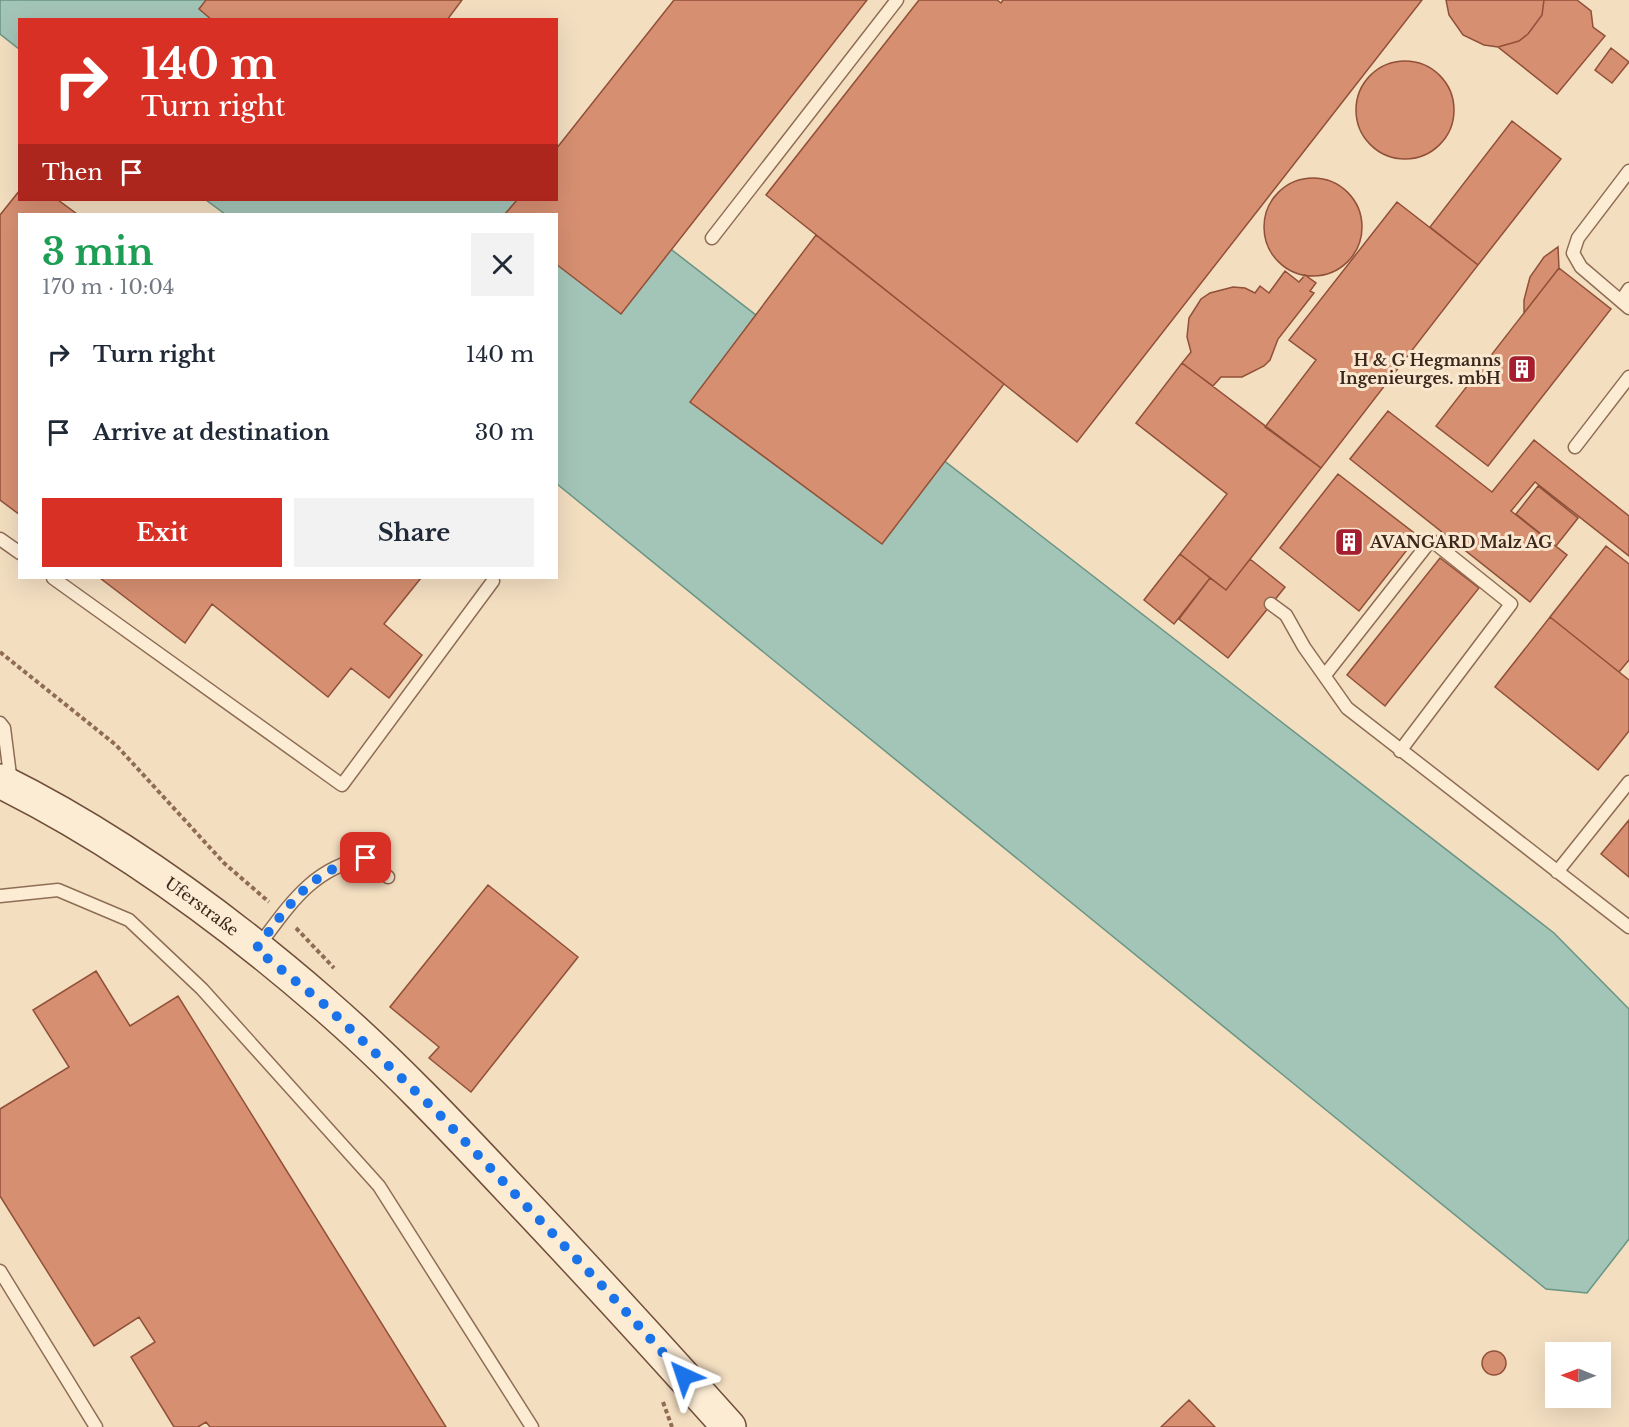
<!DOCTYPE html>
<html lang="en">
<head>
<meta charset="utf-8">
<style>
  :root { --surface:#fff; --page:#f2f2f3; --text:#1f2937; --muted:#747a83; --accent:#d93025 }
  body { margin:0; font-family:"Libre Baskerville",serif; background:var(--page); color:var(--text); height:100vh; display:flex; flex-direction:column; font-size:22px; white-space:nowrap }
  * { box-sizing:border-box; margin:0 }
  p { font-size:20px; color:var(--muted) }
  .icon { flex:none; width:33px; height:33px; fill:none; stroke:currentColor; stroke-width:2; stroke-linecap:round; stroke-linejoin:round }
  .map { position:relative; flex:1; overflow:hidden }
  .details { position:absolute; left:18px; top:213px; width:540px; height:366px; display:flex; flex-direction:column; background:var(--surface); border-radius:0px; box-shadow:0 6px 24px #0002 }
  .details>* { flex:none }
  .top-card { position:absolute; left:18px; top:18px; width:540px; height:183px; border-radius:0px; box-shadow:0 6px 24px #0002; background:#d93025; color:#fff; overflow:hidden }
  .needle { width:39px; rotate:271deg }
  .controls { position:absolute; left:1545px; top:1342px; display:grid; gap:12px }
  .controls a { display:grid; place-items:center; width:66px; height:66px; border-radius:0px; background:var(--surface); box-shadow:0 6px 24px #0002; font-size:30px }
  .pin { position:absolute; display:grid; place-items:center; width:51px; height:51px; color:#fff; margin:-26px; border-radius:12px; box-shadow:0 3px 9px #0006 }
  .me { position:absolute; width:66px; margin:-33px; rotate:318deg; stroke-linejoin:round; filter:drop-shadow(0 0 4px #0008) }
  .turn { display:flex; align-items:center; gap:21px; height:126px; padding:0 24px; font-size:27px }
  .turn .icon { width:78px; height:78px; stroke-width:2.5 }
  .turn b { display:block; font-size:42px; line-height:51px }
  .then { display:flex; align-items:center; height:57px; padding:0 24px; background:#0003; gap:12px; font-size:22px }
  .round { display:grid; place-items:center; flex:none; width:63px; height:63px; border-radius:0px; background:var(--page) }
  .headline { display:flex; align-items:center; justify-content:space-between; height:102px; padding:0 24px }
  h1 { font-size:36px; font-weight:700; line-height:45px; color:#1e9e55 }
  .cta { display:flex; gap:12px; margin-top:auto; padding:12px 24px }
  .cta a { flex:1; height:69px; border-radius:0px; background:var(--accent); color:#fff; font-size:24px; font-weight:700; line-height:69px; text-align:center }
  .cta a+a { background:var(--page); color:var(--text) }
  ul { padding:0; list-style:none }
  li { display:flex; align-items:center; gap:18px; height:78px; padding:0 24px }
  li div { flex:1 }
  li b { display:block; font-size:22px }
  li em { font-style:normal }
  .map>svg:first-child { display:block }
  .water { fill:#a3c5b7; stroke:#699484; stroke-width:1.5 }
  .building { fill:#d68f71; stroke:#915038; stroke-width:1.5 }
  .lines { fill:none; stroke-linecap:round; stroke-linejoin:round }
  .lane-casing { stroke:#8f6d55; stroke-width:15 }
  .secondary-casing { stroke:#704e39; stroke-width:36 }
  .path { stroke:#8f6d55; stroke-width:4; stroke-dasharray:4.5 3; stroke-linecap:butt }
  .lane { stroke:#fdecd4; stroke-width:12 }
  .secondary { stroke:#fdecd4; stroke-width:33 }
  .route { stroke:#1a73e8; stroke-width:10; stroke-dasharray:0 18 }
  .labels { text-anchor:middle; stroke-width:6; stroke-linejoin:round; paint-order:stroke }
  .poi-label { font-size:16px; font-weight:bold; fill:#3c271c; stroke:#fae9d0; text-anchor:end }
  .street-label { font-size:16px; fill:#3c271c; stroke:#fae9d0 }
</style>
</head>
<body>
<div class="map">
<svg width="1629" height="1427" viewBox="0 0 1629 1427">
  <rect width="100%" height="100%" fill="#f3dec0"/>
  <!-- water -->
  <path class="water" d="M0 0H349L374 19 20 20 19 49 0 34Z
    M557 161 1554 933 1629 1009V1239L1587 1293 1546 1289 557 484 556 214H225L206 200H556Z"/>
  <!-- building -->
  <path class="building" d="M206 0H462L447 20H212L199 9Z
    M674 0H867L621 314 556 264V214H505L517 200H556V149Z
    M919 0H997L1001 3 1003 0H1422L1077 442 766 195Z
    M1446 0H1544L1542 15 1528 34 1519 41 1498 47 1484 45 1463 35 1449 15Z
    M1544 0H1577L1591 11 1593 27 1605 36 1557 94 1498 47 1519 41 1528 34 1542 15Z
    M1611 48 1629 62 1612 83 1595 70Z
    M1356 110a49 49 0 1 1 98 0a49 49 0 1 1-98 0Z
    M1512 121 1561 159 1478 265 1430 227Z
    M1264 227a49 49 0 1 1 98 0a49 49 0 1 1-98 0Z
    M20 190V200H58L77 214H20V515L0 500V215Z
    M1397 202 1478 265 1321 468 1265 427 1316 360 1289 340Z
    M816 235 1004 384 882 544 690 402Z
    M1558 247 1559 268 1524 313V300L1530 277 1544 257Z
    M1559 268 1611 309 1488 466 1436 426Z
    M1285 271 1299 282 1305 275 1316 283 1310 291 1314 293 1278 339 1270 360 1264 366 1242 377H1221L1213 386 1182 363 1191 352 1187 337 1189 318 1201 299 1210 293 1233 287 1245 288 1255 293 1260 286 1269 293Z
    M1182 363 1321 468 1226 590 1180 554 1227 494 1136 423Z
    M1388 411 1492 492 1534 440 1629 516V556L1535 482 1511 511 1567 555 1530 602 1350 459Z
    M1338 474 1418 536 1359 611 1280 548Z
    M1538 486 1578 518 1556 546 1516 514Z
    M1606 546 1629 564V660L1619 672 1550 617Z
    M1180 554 1210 578 1174 624 1144 600Z
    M1440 558 1479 588 1385 706 1347 675Z
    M1250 559 1285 587 1228 658 1179 619 1210 578 1226 590Z
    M100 578H421L384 624 422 655 389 698 351 668 328 697 212 604 185 643Z
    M1550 617 1629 680V731L1598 770 1495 687Z
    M1629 820V877L1601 854Z
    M488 885 578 957 471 1092 429 1058 439 1047 390 1007Z
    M96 971 130 1026 178 996 446 1427H210L206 1422 198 1427H174L131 1357 155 1342 139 1317 94 1346 0 1196V1109L69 1067 33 1010Z
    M1482 1363a12 12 0 1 1 24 0a12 12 0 1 1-24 0Z
    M1189 1400 1215 1427H1161Z"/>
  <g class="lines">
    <!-- lane casing -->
    <g class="lane-casing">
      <path id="lane" d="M1629 171 1578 238 1573 253 1581 267 1629 308
        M712 238 897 0
        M1621 301 1629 289
        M1575 447 1629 377
        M0 539 20 553
        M53 578 342 785 493 581
        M1271 604 1286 615 1304 647 1347 708 1629 927
        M1325 675 1431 540 1511 604 1400 751
        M0 723 4 728 11 783
        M1557 872 1629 782
        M0 896 58 890 129 920 202 989 379 1186 532 1427
        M257 948C288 907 312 867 366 858L388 877
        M0 1271 96 1427"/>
    </g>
    <!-- secondary casing -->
    <g class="secondary-casing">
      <g id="secondary">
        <path id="s1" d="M0 781C117 839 225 918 324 1004 391 1062 452 1127 512 1191 586 1269 658 1348 729 1427"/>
      </g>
    </g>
    <!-- path -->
    <path class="path" d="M0 652 116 745 224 863 269 902
      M296 928 334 968
      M663 1402 672 1427"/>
    <!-- lane -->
    <use href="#lane" class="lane"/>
    <!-- secondary -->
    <use href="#secondary" class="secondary"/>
  </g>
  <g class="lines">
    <!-- route -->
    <path class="route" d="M366 858C311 868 287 908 256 949L325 1005 437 1112 608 1292 684 1376"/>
  </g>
  <!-- icons -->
  <defs>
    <g id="building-square" transform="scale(1.5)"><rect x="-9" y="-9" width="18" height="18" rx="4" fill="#a51e2f" stroke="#fae9d0"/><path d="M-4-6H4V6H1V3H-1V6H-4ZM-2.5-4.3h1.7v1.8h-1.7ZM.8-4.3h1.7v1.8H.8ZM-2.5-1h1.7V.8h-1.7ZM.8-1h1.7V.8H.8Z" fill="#fff"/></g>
  </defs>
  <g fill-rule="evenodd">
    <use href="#building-square" x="1522" y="369"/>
    <use href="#building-square" x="1349" y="542"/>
  </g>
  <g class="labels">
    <!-- poi labels -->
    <g class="poi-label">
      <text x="1501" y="366">H &amp; G Hegmanns<tspan x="1501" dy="18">Ingenieurges. mbH</tspan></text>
      <text x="1370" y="548" text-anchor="start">AVANGARD Malz AG</text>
    </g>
    <!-- street labels -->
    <g class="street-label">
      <text dy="6" stroke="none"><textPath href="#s1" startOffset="238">Uferstraße</textPath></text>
    </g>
  </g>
</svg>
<div class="controls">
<a><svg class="needle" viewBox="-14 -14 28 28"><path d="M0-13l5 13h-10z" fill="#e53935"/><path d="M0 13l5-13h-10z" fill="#747a83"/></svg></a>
</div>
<div class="pin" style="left:366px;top:858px;background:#d93025"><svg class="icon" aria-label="arrive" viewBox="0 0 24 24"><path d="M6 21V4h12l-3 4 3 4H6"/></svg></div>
<svg class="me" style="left:684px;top:1376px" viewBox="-20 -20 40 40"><path d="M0-17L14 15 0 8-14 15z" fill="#1a73e8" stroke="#fff" stroke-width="4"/></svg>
<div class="top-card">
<div class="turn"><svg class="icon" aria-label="right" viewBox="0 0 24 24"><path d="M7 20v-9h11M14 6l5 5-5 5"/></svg><div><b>140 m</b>Turn right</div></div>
<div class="then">Then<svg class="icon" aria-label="arrive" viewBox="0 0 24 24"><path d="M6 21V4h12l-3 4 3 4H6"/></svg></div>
</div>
<section class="details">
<div class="headline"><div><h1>3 min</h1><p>170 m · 10:04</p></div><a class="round"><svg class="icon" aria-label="close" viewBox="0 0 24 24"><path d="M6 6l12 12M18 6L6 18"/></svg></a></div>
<ul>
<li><svg class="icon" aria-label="right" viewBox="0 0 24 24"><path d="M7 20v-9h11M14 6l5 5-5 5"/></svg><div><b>Turn right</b></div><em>140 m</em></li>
<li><svg class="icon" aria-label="arrive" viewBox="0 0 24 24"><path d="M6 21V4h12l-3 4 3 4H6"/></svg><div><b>Arrive at destination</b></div><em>30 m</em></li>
</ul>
<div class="cta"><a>Exit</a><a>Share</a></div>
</section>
</div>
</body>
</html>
